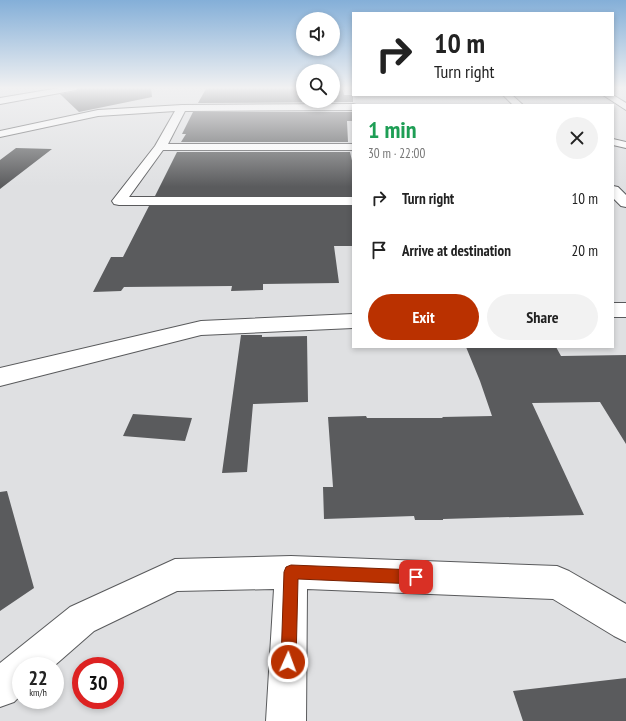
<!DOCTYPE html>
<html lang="en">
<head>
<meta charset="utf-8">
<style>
  :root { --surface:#fff; --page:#f2f2f2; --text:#222; --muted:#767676; --accent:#ba3100 }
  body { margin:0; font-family:"PT Sans Narrow",sans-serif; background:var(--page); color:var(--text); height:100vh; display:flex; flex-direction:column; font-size:15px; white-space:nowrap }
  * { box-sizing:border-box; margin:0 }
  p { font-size:13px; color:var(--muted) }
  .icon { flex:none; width:22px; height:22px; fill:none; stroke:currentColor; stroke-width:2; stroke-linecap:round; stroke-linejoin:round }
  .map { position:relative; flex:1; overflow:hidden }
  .drawer { position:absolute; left:352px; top:104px; width:262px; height:244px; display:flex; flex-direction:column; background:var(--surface); border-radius:0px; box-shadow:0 2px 6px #0003 }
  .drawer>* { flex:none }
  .top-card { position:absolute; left:352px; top:12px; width:262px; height:84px; border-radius:0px; box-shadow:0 2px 6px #0003; background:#fff; color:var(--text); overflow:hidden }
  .buttons { position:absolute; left:296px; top:12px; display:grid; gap:8px }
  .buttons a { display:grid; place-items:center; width:44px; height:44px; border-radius:50%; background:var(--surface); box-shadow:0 2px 6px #0003; font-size:20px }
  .speed { position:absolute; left:12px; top:657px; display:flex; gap:8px; font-size:20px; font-weight:700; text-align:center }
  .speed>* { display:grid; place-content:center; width:52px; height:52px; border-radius:50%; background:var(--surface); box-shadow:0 2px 6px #0003; line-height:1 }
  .speed small { font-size:10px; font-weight:400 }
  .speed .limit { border:6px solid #d22; background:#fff; color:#111 }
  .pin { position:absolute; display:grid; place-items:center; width:34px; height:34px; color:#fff; margin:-17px; border-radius:8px; box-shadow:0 2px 6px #0006 }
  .me { position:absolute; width:44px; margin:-22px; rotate:2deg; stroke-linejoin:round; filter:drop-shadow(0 0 3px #0008) }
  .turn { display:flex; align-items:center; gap:14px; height:84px; padding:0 16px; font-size:18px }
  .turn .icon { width:52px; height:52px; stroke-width:2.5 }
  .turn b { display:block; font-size:28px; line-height:34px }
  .round { display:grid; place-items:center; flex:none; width:42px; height:42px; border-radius:21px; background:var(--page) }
  .head { display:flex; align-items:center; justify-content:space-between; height:68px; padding:0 16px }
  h1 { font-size:24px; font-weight:700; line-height:30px; color:#1e9e55 }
  .cta { display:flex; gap:8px; margin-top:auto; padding:8px 16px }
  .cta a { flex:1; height:46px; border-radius:24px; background:var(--accent); color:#fff; font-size:16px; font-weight:700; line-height:46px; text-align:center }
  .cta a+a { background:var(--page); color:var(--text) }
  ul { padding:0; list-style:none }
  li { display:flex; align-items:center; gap:12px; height:52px; padding:0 16px }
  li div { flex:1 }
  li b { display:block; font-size:15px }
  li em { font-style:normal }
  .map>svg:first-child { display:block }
  .building { fill:#5a5b5d }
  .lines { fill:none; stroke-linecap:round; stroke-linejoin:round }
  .minor-casing { stroke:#595a5c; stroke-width:2 }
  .minor { fill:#fff; fill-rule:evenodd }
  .route { fill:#ba3100; stroke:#792000 }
</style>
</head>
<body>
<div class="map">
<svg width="626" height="721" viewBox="0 0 626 721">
  <rect width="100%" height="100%" fill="#dfe0e2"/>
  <!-- building -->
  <path class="building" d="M81 87H151L152 97 79 112 60 94 76 91Z
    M207 87H303V101H333V87H342L344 95H353V102L198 103Z
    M193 112H353V121H347L348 142H181L186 134H182Z
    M16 148 52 149 0 189V160Z
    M177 152H350L353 165V196H155Z
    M149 206H353V246H334L339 283 263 284V290L231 291 232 286 124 287 121 291 93 292 111 257H123Z
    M241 335H262V337L307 336 308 402 253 404 247 472 222 473Z
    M466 347H556L561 356 626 355V444L600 402 532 403 584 515 443 519V520H415L414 516 324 519 323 487H333L328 417 366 416 367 418H443L442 417 492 416 480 381Z
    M133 414 192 418 185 441 123 436Z
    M7 491 34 588 0 611V492Z
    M626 678V721H523L513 691Z"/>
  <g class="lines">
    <!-- minor casing -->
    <g class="minor-casing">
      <path id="minor" d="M65 87H80L76 90 0 104V98Z
        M503 95H512L523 105H513Z
        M603 95H613L626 103V110Z
        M353 104 356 105H353V110L185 111 168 144H353V150H163L129 197H353V205H119L114 204 112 201 155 146 175 111 98 116 0 137V131L98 110 182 105Z
        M613 139 626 142V148L613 145Z
        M613 186 618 187 626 195V207L621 206 613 198Z
        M613 303H626V317H613Z
        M353 314V328L201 335 0 386V368L201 321Z
        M291 556 557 566 569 571 626 604V642L614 636 553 599 307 589 306 721H266L274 589 177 591 94 631 54 666H21V695L14 702 0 707V663L70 607 175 559Z"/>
    </g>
    <!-- minor -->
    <use href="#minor" class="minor"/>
  </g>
  <!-- sky -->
  <linearGradient id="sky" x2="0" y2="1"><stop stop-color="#84afd8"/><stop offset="0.47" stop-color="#f1f1f2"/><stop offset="1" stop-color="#f1f1f2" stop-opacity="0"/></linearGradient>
  <rect width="626" height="187" fill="url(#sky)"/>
  <!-- route -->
  <path class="route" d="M291 565 416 570 421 572 423 577 421 582 416 584 298 579 296 662 294 667 288 669 283 667 281 662 284 572 286 567Z"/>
</svg>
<div class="buttons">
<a><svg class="icon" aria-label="sound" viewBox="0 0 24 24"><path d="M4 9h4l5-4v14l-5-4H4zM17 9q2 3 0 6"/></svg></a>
<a><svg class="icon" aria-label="search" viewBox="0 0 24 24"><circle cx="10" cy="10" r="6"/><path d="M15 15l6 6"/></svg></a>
</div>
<div class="speed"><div>22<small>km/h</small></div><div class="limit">30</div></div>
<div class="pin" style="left:416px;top:577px;background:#d93025"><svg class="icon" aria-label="arrive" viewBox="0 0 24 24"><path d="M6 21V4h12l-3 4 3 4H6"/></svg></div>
<svg class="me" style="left:288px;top:662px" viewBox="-20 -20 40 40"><circle r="17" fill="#ba3100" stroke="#fff" stroke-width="3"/><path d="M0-11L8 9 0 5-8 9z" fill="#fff"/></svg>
<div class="top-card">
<div class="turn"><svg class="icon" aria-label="right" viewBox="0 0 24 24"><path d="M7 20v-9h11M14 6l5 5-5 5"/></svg><div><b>10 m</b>Turn right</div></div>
</div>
<section class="drawer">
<div class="head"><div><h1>1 min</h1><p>30 m · 22:00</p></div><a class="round"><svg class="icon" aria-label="close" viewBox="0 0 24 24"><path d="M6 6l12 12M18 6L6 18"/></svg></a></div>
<ul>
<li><svg class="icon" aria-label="right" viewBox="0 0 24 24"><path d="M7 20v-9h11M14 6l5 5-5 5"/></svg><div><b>Turn right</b></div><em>10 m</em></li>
<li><svg class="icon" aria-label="arrive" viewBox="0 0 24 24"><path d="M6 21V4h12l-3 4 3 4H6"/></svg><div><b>Arrive at destination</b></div><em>20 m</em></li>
</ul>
<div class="cta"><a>Exit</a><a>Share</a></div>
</section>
</div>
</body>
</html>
